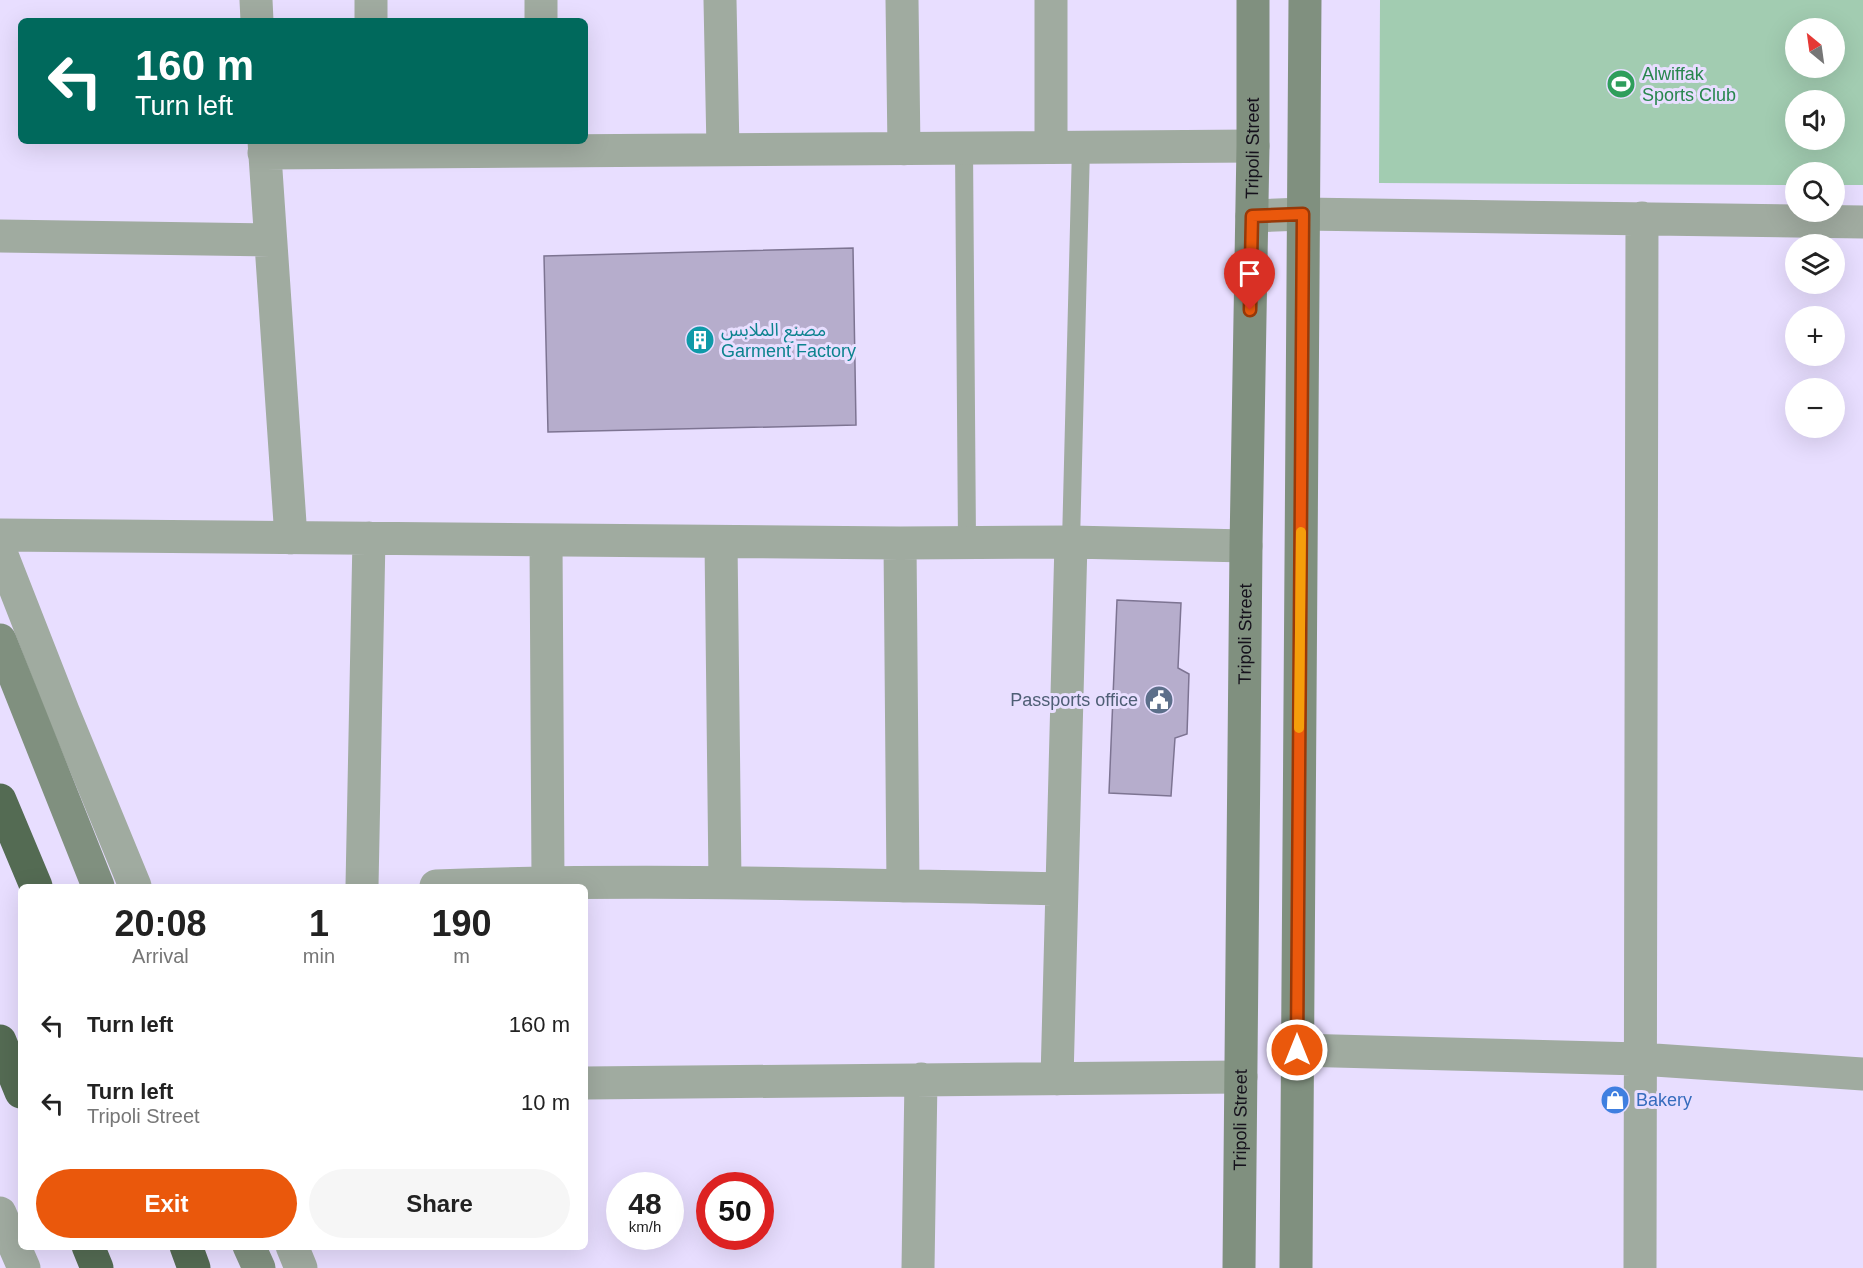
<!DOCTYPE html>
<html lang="en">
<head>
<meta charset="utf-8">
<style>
  :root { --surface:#fff; --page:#f6f6f6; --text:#222; --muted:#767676; --accent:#ea580c }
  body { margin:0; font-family:Helvetica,"Noto Sans Arabic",sans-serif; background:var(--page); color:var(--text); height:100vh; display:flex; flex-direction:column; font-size:22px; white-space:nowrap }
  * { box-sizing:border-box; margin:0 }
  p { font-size:20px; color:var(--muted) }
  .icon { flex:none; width:33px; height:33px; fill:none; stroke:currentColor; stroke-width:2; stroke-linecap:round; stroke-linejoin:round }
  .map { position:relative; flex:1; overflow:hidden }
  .sheet { position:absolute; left:18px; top:884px; width:570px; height:366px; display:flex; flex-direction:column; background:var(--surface); border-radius:9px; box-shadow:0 6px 24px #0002 }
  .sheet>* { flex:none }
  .guide { position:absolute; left:18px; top:18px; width:570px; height:126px; border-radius:9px; box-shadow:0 6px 24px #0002; background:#00695c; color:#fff; overflow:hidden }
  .needle { width:39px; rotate:331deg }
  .buttons { position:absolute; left:1785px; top:18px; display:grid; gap:12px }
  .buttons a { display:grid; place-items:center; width:60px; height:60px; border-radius:50%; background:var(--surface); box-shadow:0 6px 24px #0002; font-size:30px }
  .speed { position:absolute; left:606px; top:1172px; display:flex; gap:12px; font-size:30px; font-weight:700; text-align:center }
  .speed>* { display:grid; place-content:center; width:78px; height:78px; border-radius:50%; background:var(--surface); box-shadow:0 6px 24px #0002; line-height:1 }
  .speed small { font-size:15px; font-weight:400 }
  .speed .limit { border:9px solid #d22; background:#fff; color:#111 }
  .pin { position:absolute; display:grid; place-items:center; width:51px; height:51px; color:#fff; margin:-62px -26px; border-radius:50% 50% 50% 0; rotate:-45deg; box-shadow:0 0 6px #0007 }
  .pin .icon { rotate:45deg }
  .me { position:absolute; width:66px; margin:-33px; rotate:0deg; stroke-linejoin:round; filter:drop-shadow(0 0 4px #0008) }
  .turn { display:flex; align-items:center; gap:21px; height:126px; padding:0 18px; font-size:27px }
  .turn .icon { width:78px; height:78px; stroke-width:2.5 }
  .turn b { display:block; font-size:42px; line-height:51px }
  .eta { display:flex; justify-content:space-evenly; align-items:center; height:102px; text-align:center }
  .eta b { font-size:36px; font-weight:800; line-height:42px }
  .cta { display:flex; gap:12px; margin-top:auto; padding:12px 18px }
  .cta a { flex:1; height:69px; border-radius:36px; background:var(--accent); color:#fff; font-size:24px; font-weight:800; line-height:69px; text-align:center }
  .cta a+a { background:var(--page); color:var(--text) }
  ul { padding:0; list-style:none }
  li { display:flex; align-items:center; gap:18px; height:78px; padding:0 18px }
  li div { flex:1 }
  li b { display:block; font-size:22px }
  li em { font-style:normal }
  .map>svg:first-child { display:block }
  .green { fill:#a2ccb1; fill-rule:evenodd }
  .building { fill:#b6adcc; stroke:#7d7492; stroke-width:1.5 }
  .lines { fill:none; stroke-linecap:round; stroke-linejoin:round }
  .lane { stroke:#a0aba0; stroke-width:18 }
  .street { stroke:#a0aba0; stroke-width:33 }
  .secondary { stroke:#80907f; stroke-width:33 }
  .highway { stroke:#546b53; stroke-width:33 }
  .route-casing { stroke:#983908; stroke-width:15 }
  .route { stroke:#ea580c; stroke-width:10 }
  .slow { stroke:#f59e0b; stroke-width:10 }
  .labels { text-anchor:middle; stroke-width:6; stroke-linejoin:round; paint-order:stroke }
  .leisure-label { font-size:18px; fill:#27864d; stroke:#e8deff; text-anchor:start }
  .street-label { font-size:18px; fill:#15111c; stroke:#e8deff }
  .culture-label { font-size:18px; fill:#0d838f; stroke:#e8deff; text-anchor:start }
  .service-label { font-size:18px; fill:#4e5e75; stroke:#e8deff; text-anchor:end }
  .shop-label { font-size:18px; fill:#366cbe; stroke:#e8deff; text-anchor:start }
</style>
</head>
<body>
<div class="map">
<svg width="1863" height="1268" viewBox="0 0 1863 1268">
  <rect width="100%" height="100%" fill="#e8deff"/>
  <!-- green -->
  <path class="green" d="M1380 0H1863V185H1835L1834 172H1796L1795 185 1379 183ZM1796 28H1834V68H1796ZM1834 100V140H1796V100Z"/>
  <!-- building -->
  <path class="building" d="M853 248 856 425 548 432 544 256Z
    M1117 600 1181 603 1178 668 1189 674 1187 734 1175 738 1171 796 1109 793Z"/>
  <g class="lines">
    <!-- lane -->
    <path class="lane" d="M964 148 967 543
      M1071 542 1081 147"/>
    <!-- street -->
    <path class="street" d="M256 0 257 21
      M541 0V21
      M720 0 723 150
      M902 0 904 149
      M371 21V0
      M264 141 291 538
      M1051 147V0
      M264 153 1253 146
      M1252 216 1303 214 1863 222
      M0 236 270 240
      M0 535 900 543 1071 542 1246 546
      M546 540 548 882
      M721 542 725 882
      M900 543 903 886
      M0 550 63 711 135 886
      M362 886 369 538
      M436 886C645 878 853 885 1062 889
      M1297 1050 1640 1059 1863 1074
      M1057 1079 1071 542
      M585 1083 1241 1077
      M0 1213 24 1268
      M292 1246 301 1268
      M918 1268 921 1079
      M1640 1268 1642 218"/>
    <!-- secondary -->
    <g class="secondary">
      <path d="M0 640 98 886"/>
      <path d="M249 1246 259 1268"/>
      <path id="s1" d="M1239 1268 1246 546 1253 146V0"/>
      <path d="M1296 1268 1305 0"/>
    </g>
    <!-- highway -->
    <path class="highway" d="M0 800 36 886
      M0 1041 21 1092
      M88 1246 97 1268
      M186 1246 194 1268"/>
  </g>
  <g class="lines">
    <!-- route casing -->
    <g class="route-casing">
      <path id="route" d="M1250 310 1252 216 1303 214 1297 1050"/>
    </g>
    <!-- route -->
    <use href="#route" class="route"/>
    <!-- slow -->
    <path class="slow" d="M1299 728 1301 532"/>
  </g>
  <!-- icons -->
  <defs>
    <g id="stadium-disc" transform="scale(1.5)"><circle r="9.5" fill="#2e9e5b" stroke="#e8deff"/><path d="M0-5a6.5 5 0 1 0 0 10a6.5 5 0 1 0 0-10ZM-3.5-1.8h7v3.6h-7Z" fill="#fff"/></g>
    <g id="building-disc" transform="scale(1.5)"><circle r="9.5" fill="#0f9aa8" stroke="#e8deff"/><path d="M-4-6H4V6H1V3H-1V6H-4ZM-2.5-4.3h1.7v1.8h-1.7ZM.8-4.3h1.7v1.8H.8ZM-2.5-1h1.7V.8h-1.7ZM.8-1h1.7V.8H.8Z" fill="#fff"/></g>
    <g id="civic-disc" transform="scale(1.5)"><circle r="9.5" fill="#5c6f8a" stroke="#e8deff"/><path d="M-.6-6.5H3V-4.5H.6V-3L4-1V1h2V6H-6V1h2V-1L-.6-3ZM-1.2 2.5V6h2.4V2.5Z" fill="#fff"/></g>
    <g id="shop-disc" transform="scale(1.5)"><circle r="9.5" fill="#3f7fe0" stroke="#e8deff"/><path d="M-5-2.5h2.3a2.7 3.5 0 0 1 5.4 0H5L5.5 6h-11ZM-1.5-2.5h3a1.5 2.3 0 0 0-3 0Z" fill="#fff"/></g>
  </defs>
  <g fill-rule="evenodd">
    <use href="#stadium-disc" x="1621" y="84"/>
    <use href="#building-disc" x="700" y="340"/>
    <use href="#civic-disc" x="1159" y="700"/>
    <use href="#shop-disc" x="1615" y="1100"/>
  </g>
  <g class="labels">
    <!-- leisure labels -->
    <g class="leisure-label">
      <text x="1642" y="80">Alwiffak<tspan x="1642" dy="21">Sports Club</tspan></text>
    </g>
    <!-- street labels -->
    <g class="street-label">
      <text dy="6" stroke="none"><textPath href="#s1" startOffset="1120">Tripoli Street</textPath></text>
      <text dy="6" stroke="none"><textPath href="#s1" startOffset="634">Tripoli Street</textPath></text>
      <text dy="6" stroke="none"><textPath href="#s1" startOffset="148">Tripoli Street</textPath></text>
    </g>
    <!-- culture labels -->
    <g class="culture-label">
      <text x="721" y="336">مصنع الملابس<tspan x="721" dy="21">Garment Factory</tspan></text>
    </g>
    <!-- service labels -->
    <g class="service-label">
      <text x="1138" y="706">Passports office</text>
    </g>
    <!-- shop labels -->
    <g class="shop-label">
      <text x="1636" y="1106">Bakery</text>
    </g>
  </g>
</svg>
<div class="buttons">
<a><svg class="needle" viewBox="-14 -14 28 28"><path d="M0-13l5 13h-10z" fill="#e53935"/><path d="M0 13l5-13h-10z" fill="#767676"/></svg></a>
<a><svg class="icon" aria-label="sound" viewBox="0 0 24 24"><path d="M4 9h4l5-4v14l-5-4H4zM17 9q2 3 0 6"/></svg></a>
<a><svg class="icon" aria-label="search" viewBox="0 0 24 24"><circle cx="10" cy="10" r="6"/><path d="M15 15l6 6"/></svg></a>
<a><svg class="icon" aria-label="layers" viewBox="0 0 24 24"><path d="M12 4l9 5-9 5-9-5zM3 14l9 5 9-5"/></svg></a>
<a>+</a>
<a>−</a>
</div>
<div class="speed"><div>48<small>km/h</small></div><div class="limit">50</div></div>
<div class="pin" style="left:1250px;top:310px;background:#d93025"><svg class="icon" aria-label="arrive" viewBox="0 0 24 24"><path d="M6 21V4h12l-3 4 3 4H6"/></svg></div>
<svg class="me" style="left:1297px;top:1050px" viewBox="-20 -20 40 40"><circle r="17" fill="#ea580c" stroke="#fff" stroke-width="3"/><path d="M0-11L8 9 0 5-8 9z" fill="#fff"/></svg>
<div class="guide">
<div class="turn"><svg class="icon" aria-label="left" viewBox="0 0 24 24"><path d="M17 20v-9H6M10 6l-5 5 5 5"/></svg><div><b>160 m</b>Turn left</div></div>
</div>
<section class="sheet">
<div class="eta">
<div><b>20:08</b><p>Arrival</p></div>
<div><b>1</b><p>min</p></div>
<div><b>190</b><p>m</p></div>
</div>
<ul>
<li><svg class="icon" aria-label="left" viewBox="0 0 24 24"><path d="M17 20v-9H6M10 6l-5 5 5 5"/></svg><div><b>Turn left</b></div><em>160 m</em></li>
<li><svg class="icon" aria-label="left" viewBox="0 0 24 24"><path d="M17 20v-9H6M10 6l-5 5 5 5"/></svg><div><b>Turn left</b><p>Tripoli Street</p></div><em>10 m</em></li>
</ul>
<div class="cta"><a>Exit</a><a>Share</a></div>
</section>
</div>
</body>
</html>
